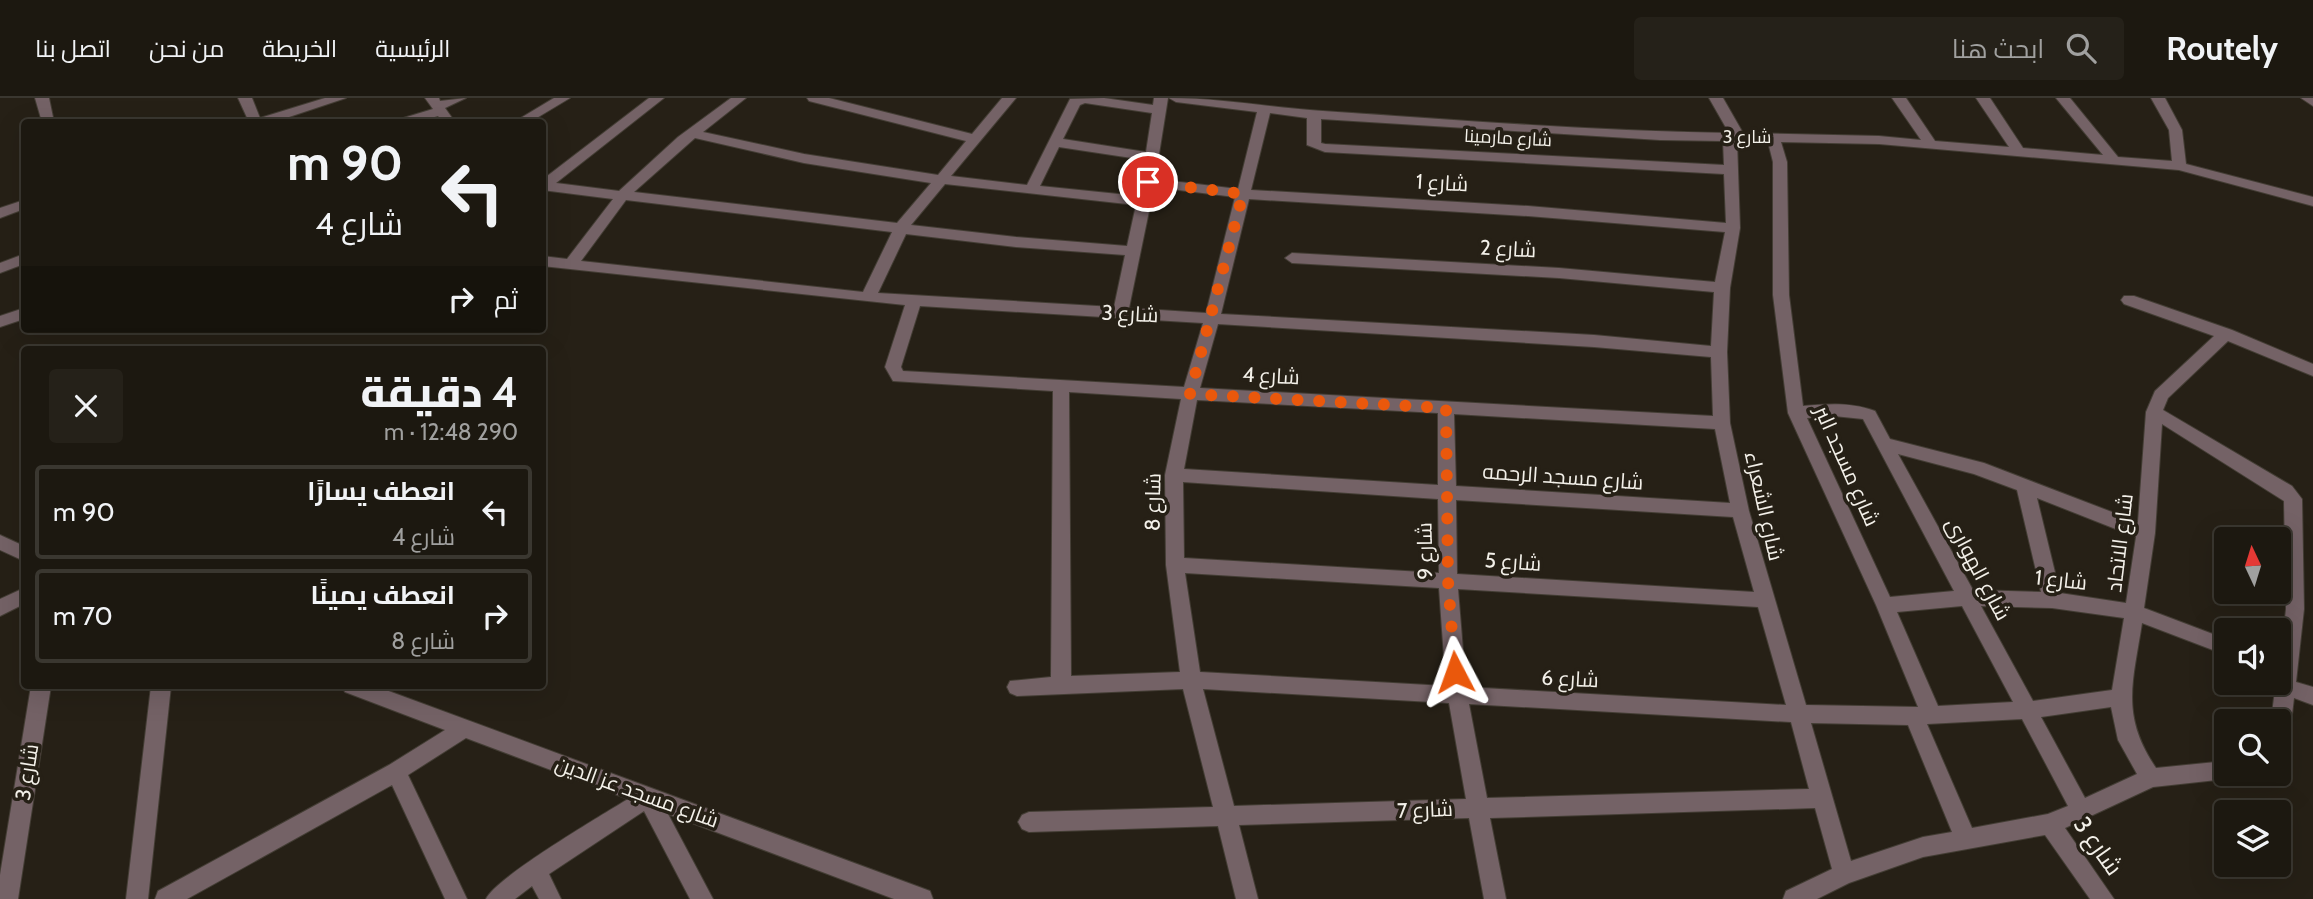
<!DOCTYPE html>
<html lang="ar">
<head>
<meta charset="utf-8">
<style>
  :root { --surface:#1c1810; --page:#252119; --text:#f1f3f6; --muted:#a0a09f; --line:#3a3730 }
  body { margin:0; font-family:Cabin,Cairo,sans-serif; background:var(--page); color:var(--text); direction:rtl; height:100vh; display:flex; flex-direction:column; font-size:26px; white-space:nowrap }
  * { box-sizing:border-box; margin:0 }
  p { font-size:23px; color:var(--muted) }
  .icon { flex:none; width:38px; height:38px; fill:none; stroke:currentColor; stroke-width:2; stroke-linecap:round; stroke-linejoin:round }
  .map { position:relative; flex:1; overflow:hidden; direction:ltr }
  .side { position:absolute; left:21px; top:248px; width:525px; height:343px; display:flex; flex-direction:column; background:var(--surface); border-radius:7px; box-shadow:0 7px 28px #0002,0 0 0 2px var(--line); direction:rtl }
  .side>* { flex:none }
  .banner { position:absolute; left:21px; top:21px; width:525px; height:214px; border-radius:7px; box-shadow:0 7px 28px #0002,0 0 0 2px var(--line); direction:rtl; background:#1c1810; color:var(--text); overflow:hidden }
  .needle { width:46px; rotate:356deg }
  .fabs { position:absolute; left:2214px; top:429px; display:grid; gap:14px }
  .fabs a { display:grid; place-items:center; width:77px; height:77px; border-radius:7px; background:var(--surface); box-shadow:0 7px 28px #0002,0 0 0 2px var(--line); font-size:35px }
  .pin { position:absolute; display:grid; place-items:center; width:60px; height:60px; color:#fff; margin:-30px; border:4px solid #fff; border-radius:50%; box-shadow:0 2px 7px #0007 }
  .me { position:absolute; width:77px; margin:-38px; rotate:356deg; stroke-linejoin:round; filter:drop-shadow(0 0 5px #0008) }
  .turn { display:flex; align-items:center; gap:24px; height:147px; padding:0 28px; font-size:32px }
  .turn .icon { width:91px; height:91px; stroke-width:2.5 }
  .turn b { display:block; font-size:49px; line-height:60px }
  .then { display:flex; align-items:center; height:66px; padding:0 28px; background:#0003; gap:14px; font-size:26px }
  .round { display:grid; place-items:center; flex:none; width:74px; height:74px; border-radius:7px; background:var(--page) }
  .overview { display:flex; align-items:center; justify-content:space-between; height:119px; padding:0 28px }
  h1 { font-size:42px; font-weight:800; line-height:52px }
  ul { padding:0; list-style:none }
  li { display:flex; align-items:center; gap:21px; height:94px; margin:0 14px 10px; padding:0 14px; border:4px solid var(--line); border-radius:7px }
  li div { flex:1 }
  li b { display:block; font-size:26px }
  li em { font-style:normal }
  header { display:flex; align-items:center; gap:42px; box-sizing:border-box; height:98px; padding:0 35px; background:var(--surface); border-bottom:2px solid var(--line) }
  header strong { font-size:33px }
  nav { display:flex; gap:38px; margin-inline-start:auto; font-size:24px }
  .search { width:490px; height:63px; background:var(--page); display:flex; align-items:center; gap:18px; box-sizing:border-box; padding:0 24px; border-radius:7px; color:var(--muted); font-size:26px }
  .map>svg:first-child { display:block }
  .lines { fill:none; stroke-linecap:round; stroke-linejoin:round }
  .minor-casing { stroke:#433d34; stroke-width:2 }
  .minor { fill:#746266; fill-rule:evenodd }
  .route { stroke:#ea580c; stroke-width:12; stroke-dasharray:0 21.6 }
  .labels { text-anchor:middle; stroke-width:7; stroke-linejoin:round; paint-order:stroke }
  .far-street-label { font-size:18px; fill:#f3f0e9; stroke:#262016 }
  .street-label { font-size:21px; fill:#f3f0e9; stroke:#262016 }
  .near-street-label { font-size:24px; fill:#f3f0e9; stroke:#262016 }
</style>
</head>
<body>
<header>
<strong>Routely</strong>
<div class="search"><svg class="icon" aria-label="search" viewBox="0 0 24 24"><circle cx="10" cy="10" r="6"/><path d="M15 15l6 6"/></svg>ابحث هنا</div>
<nav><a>الرئيسية</a><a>الخريطة</a><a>من نحن</a><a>اتصل بنا</a></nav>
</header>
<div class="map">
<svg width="2313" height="801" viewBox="0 0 2313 801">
  <rect width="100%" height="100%" fill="#262016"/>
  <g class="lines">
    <!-- minor casing -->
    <g class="minor-casing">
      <path id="minor" d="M35 0H49L54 24H42Z
        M238 0H252L260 20 325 0H346L274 24H249Z
        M425 0H439L440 3 466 0 445 10 455 24H443L438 18 417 24H399L400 21 433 11Z
        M554 0H570L530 24H514Z
        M649 0H664L556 85 619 93 678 39 731 0H746L703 34 804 56 938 77 966 43 809 3 807 0H829L972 36 1002 0H1016L951 78 1027 87 1070 1 1104 0 1153 7 1154 0H1168L1155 81 1238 91 1257 14 1176 4 1169 0C1222 0 1272 10 1323 13 1458 22 1594 33 1729 35L1709 0H1723L1743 35 1879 38 1921 42 1892 0H1906L1935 43 2009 49 1976 0H1990L2023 50 2103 57 2056 0H2070L2118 59 2172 63 2169 32 2151 0H2165L2182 32 2186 66 2313 99V108L2179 72 1879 46 1781 44 1787 64 1789 197 1803 308C1828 306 1851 304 1875 313L1890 341 1984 365 2138 424 2146 314 2155 293 2214 238 2124 206 2121 202 2124 198H2134L2232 232 2313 266V278L2228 243 2168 300 2163 312 2292 388 2302 401 2304 511 2296 584 2313 589V607L2294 600 2288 650 2285 656 2278 659V623H2271L2276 584H2278L2286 511 2284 403 2162 326 2155 435 2144 510 2226 541V557L2142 525C2133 584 2120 617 2156 670L2226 663V676H2235L2226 681 2153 689 2065 730 2114 801H2090L2045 737 1923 759 1849 785 1817 801H1783L1786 793 1832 771 1815 710 1490 720 1506 801H1484L1469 720 1239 727 1258 801H1236L1218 728 1029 734 1022 731 1018 724 1022 717 1029 714 1213 709 1183 591 1017 598 1010 595 1007 589 1010 583 1051 579 1053 293 893 283 885 269 905 207 542 168V158L567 161 613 101 542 92V82ZM1085 5 1152 15 1146 54 1063 41 1080 7ZM1270 15 1307 20V47L1325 54 1724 76 1726 125 1528 108 1251 92ZM1321 21 1660 42 1723 43 1724 67 1325 46 1321 45ZM695 40 804 65 931 85 897 125 634 94ZM1737 43 1768 44 1773 64V197L1788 315 1876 507 1918 609 1806 607 1749 413 1730 325 1727 254 1730 190 1740 130ZM1059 49 1145 62 1138 98 1040 88ZM945 86 1136 107 1127 148 1016 139 911 127ZM1154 89 1235 99 1206 215 1129 210ZM1249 101 1528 118 1725 134 1715 184 1559 170 1292 155 1285 160 1292 165 1559 180 1714 194 1711 248 1594 237 1221 216ZM626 102 892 134 863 194 581 163ZM906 136 1016 149 1125 157 1114 209 878 195ZM920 208 1203 225 1184 289 903 273 901 269ZM1218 226 1594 249 1711 259 1713 318 1200 290ZM1069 294 1181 301 1165 377 1166 467 1180 574 1071 578ZM1197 302 1438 315V387L1184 371ZM1454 316 1715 331 1730 405 1456 388ZM1834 318 1863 321 1954 493 1890 499 1807 320ZM1898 356 1974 376 2017 392 2041 494 1973 492ZM1183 384 1438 401 1439 475 1184 460ZM2037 400 2136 439 2126 505 2060 495ZM1456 402 1733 419 1754 494 1457 476ZM1185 475 1439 490 1446 588 1200 574ZM1458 491 1758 509 1786 607 1466 589ZM1962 508 2013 604 1938 608 1897 514ZM1981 508 2052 510 2124 520 2112 592 2033 603ZM1203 591 1449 605 1466 701 1234 708ZM1469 606 1791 624 1809 691 1487 700ZM2111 609 2118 642 2137 676 2085 700 2041 619ZM2022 621 2068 708 2048 716 1972 730 1927 626ZM1811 625 1908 627 1952 734 1923 739 1851 763Z
        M2301 0H2313V8Z
        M24 102V111L0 120V110Z
        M24 156V166L0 175V165Z
        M24 210V221L0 229V218Z
        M0 437 24 448V463L0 452Z
        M24 490V506L0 518V501Z
        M31 588H51L18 801H0V777Z
        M151 588H171L148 801H126Z
        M342 588H375L922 790 930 793 933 801H894L668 716 713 801H690L644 713 549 776 561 801H539L532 788 515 801H486C495 780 602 717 628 701L466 640 408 677 467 801H445L392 687 187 801H155L158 793 389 667 445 632 345 594Z"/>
    </g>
    <!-- minor -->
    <use href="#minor" class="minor"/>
  </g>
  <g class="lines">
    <!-- route -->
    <path class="route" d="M1148 84 1243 96 1190 296 1446 310 1448 483 1455 574"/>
  </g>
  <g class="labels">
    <!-- far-street labels -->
    <g class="far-street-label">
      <text x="1747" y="45">شارع 3</text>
      <text transform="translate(1508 40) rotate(3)" y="6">شارع مارمينا</text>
    </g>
    <!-- street labels -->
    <g class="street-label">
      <text transform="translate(1442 85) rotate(3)" y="7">شارع 1</text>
      <text transform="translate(1508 151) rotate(3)" y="7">شارع 2</text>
      <text transform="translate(1130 216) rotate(3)" y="7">شارع 3</text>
      <text transform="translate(1271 278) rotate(3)" y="7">شارع 4</text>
      <text transform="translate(1847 368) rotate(66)" y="7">شارع مسجد البر</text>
      <text transform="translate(1563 379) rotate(4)" y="7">شارع مسجد الرحمه</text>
      <text transform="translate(1153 404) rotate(-89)" y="7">شارع 8</text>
      <text transform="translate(1764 408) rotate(77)" y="7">شارع الشعراء</text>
      <text transform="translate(2120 445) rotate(-83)" y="7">شارع الاتحاد</text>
      <text transform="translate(1425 453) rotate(-91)" y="7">شارع 9</text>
      <text transform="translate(1513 464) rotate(4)" y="7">شارع 5</text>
      <text transform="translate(1978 471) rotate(62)" y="7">شارع الهوارى</text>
      <text transform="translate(2061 482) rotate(6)" y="7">شارع 1</text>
      <text transform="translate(1570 581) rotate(3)" y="7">شارع 6</text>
      <text transform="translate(27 674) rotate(-81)" y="7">شارع 3</text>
      <text transform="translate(637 694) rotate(20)" y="7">شارع مسجد عز الدين</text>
      <text transform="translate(1425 712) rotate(-2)" y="7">شارع 7</text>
    </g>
    <!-- near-street labels -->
    <g class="near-street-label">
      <text transform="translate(2098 748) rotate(55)" y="8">شارع 3</text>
    </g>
  </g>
</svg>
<div class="fabs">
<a><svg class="needle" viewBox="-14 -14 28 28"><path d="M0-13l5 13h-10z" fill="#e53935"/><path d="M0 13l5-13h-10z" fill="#a0a09f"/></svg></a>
<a><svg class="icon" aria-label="sound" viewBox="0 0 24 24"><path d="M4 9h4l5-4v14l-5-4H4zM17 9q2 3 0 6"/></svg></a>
<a><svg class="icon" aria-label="search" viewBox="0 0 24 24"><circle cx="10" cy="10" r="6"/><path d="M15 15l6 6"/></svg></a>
<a><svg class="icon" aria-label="layers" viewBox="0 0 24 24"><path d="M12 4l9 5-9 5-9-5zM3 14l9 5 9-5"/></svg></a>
</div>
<div class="pin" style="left:1148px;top:84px;background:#d93025"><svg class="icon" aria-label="arrive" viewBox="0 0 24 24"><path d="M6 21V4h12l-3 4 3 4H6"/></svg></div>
<svg class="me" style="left:1455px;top:574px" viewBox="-20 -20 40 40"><path d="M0-17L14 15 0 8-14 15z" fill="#ea580c" stroke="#fff" stroke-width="4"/></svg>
<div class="banner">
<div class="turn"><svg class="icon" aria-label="left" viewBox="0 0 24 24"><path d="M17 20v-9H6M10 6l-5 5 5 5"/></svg><div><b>90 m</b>شارع 4</div></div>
<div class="then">ثم<svg class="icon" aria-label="right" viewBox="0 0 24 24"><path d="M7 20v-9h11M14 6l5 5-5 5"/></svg></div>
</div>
<section class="side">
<div class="overview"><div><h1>4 دقيقة</h1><p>290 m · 12:48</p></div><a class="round"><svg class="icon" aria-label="close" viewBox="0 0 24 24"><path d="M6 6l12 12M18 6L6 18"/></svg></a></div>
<ul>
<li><svg class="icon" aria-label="left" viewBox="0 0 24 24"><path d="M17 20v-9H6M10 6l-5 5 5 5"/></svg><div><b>انعطف يسارًا</b><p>شارع 4</p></div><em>90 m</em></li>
<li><svg class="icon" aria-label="right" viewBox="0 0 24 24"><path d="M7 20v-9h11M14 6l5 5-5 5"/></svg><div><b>انعطف يمينًا</b><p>شارع 8</p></div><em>70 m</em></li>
</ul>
</section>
</div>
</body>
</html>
